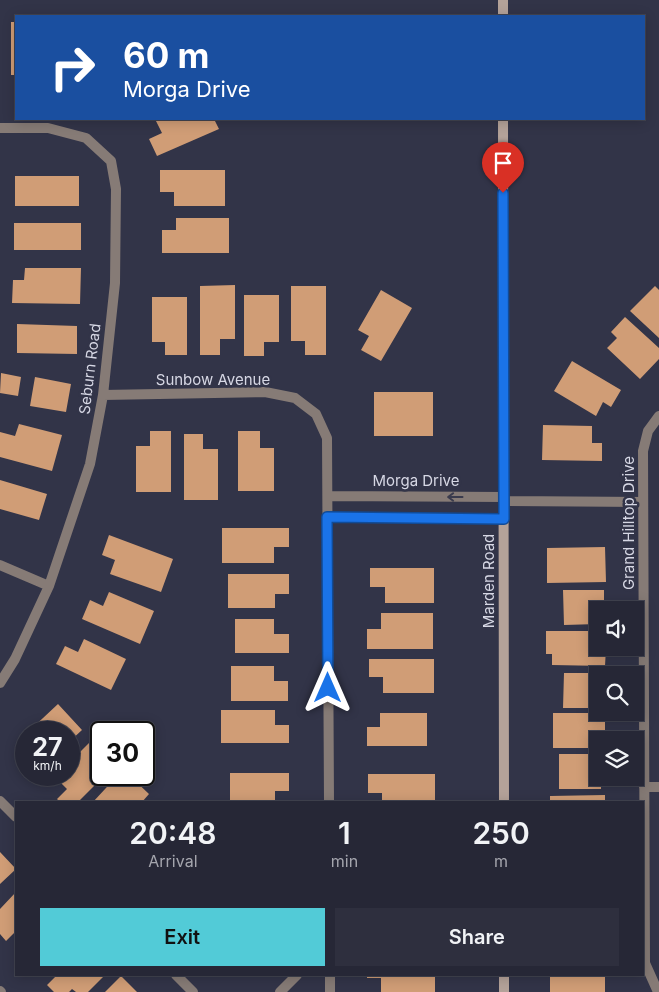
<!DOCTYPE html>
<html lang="en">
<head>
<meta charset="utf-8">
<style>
  :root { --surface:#262736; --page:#2e2f3e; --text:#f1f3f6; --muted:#a4a5ad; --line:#424451; --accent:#52cbd7 }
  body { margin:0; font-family:Inter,sans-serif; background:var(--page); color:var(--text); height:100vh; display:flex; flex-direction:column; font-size:19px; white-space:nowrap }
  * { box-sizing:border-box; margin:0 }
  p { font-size:16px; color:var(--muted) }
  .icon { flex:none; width:28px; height:28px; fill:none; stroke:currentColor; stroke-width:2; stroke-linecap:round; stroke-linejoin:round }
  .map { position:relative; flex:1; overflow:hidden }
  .panel { position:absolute; left:15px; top:801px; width:629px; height:175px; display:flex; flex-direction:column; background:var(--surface); border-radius:0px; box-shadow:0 2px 12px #0003,0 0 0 1px var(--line) }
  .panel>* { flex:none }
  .guide { position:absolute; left:15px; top:15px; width:630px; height:105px; border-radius:0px; box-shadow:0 2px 12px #0003,0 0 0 1px var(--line); background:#1a4fa0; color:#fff; overflow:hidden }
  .tools { position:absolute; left:589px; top:601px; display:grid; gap:10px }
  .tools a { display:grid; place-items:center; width:55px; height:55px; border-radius:0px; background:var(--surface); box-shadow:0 2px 12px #0003,0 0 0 1px var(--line); font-size:25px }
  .speed { position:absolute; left:15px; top:721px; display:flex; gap:10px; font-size:25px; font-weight:700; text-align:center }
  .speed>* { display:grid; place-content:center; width:65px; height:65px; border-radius:50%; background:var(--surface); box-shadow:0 2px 12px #0003,0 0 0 1px var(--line); line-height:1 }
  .speed small { font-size:12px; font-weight:400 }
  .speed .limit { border:2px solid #111; border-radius:8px; background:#fff; color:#111 }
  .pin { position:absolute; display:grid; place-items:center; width:42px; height:42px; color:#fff; margin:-51px -21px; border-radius:50% 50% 50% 0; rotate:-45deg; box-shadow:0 0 5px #0007 }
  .pin .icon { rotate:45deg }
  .me { position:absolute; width:55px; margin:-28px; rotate:0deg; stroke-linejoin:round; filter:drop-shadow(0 0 4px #0008) }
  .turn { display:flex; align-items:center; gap:18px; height:105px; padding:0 25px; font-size:22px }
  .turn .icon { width:65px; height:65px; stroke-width:2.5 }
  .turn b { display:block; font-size:35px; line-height:42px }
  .eta { display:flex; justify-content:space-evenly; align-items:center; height:85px; text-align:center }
  .eta b { font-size:30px; font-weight:600; line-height:35px }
  .cta { display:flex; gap:10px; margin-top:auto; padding:10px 25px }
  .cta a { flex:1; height:58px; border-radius:0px; background:var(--accent); color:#111; font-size:20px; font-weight:600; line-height:58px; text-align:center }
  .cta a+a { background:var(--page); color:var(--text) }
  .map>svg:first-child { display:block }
  .building { fill:#d09d76 }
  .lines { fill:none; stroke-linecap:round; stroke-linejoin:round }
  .lane { stroke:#867b76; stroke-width:10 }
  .street { stroke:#867b76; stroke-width:10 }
  .secondary { stroke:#b4a299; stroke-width:10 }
  .oneway { stroke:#3a3b4d }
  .route-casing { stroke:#114b97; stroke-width:12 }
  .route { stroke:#1a73e8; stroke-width:9 }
  .labels { text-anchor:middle; stroke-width:5; stroke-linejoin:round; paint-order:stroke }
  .street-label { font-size:15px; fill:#d6d7e4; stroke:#323448 }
</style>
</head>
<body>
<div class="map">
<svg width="659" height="992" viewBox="0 0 659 992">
  <rect width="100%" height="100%" fill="#323448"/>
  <!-- building -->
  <path class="building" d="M11 22H16V75H11Z
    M155 119H214L219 129 157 156 149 139 162 133Z
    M160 170H225V206H174V192H160Z
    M15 176H79V206H15Z
    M176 218H229V253H162V230H176Z
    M14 223H81V250H14Z
    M25 268H81L80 304 12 303 13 280H24Z
    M235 285V339H220V355H200V286Z
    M291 286H326V355H305V341H291Z
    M655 286 659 290V338L630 311Z
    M381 290 412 308 381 361 361 350 369 336 358 330Z
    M244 295H279V342H264V356H244Z
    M152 297H187V355H165V342H152Z
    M625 317 659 348V359L640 379 607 348 617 338 611 332Z
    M17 324 77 326V354L17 353Z
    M572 361 621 390 611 407 603 402 596 416 554 391Z
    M1 373 21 377 18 396 0 393Z
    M35 377 71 384 66 412 30 406Z
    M374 392H433V436H374Z
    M19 424 62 435 52 471 0 457V432L15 436Z
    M543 425 592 426V443H602V461L542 460Z
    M150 431H171V492H136V446H150Z
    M238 431H260V448H274V491H238Z
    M184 434H203V449H218V500H184Z
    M0 480 47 494 39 520 0 509Z
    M222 528H289V547H274V563H222Z
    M109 535 173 559 161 592 110 574 115 560 102 555Z
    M605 547 606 582 547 583V548Z
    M370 568H434V603H385V587H370Z
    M228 574H289V594H275V608H228Z
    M563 590H604V610H598V624L564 625Z
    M109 592 154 611 140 644 82 619 90 600 103 606Z
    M381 613H433V649H367V629H381Z
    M235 619H274V634H289V653H235Z
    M546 631H598V648H606L605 666 552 665V654H546Z
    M84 639 126 659 111 690 56 664 65 646 78 652Z
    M369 659H434V693H383V677H369Z
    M231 666H274V681H288V701H231Z
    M564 673H596L595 708H563Z
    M58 704 82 730 69 742V732H28Z
    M221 710H275V725H289V743H221Z
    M380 713H427V746H367V727H380Z
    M553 713H605V740H598V748H553Z
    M26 734V751L18 742Z
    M92 740 101 748V775H105L78 802H60L57 799 67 789 55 777 69 775V763Z
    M559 754H598V778H601V789H559Z
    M26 758V770L20 764Z
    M230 773H289V791H275V802H230Z
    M368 774H435V802H382V793H368Z
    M118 775H129L149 794 142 802H93Z
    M605 795V802H550V796Z
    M0 852 16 869 0 884Z
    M16 892V931L6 941 0 934V909Z
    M57 975H105L88 992H76L72 989 69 992H54L47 985Z
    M367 975H435V992H381V978H367Z
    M550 975H605V992H550Z
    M121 976 137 992H105Z"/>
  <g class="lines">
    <!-- lane -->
    <path class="lane" d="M0 991 1 992"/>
    <!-- street -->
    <path class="street" d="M0 128H48L86 138 111 161 116 189 115 283 103 395 90 464 49 586 15 659 0 683
      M103 395 265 392 295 398 316 414 327 438 329 802
      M328 496 504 497
      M504 501 643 502
      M327 517 504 519
      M0 565 49 586
      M644 787H659
      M0 801 16 817
      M176 975 193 992
      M330 975V992
      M280 992 297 975
      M658 992 645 963 643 451 648 431 659 416"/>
    <!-- secondary -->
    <path class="secondary" d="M503 0V16
      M503 119 504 802
      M504 975V992"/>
  </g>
  <!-- one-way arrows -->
  <defs><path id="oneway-shaft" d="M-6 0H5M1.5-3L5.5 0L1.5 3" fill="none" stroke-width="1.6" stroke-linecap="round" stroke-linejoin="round" transform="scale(1.25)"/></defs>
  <use class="oneway" href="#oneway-shaft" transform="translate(455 497) rotate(-180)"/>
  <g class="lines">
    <!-- route casing -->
    <g class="route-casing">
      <path id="route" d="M328 688 327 517 504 519 503 193"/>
    </g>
    <!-- route -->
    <use href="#route" class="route"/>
  </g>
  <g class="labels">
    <!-- street labels -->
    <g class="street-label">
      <text transform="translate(90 369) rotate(-83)" y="5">Seburn Road</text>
      <text x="213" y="385">Sunbow Avenue</text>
      <text x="416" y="486">Morga Drive</text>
      <text transform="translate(629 523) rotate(-90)" y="5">Grand Hilltop Drive</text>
      <text transform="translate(489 581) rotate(-90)" y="5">Marden Road</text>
    </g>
  </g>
</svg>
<div class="tools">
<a><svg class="icon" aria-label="sound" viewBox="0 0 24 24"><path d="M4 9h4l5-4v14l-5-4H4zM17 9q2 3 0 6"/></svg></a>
<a><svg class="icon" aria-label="search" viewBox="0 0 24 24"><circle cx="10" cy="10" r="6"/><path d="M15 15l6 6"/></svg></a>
<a><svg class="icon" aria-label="layers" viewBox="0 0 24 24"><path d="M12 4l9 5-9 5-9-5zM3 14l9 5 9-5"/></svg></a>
</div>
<div class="speed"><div>27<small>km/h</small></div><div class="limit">30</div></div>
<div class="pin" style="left:503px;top:193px;background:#d93025"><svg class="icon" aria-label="arrive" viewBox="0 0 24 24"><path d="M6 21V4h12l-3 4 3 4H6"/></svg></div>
<svg class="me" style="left:328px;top:688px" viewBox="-20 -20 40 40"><path d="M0-17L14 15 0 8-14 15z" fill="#1a73e8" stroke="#fff" stroke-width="4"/></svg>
<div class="guide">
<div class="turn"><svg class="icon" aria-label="right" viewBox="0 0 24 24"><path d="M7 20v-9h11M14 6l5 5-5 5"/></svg><div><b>60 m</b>Morga Drive</div></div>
</div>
<section class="panel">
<div class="eta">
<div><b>20:48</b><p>Arrival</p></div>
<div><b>1</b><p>min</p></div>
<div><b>250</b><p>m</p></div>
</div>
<div class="cta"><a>Exit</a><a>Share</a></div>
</section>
</div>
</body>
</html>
